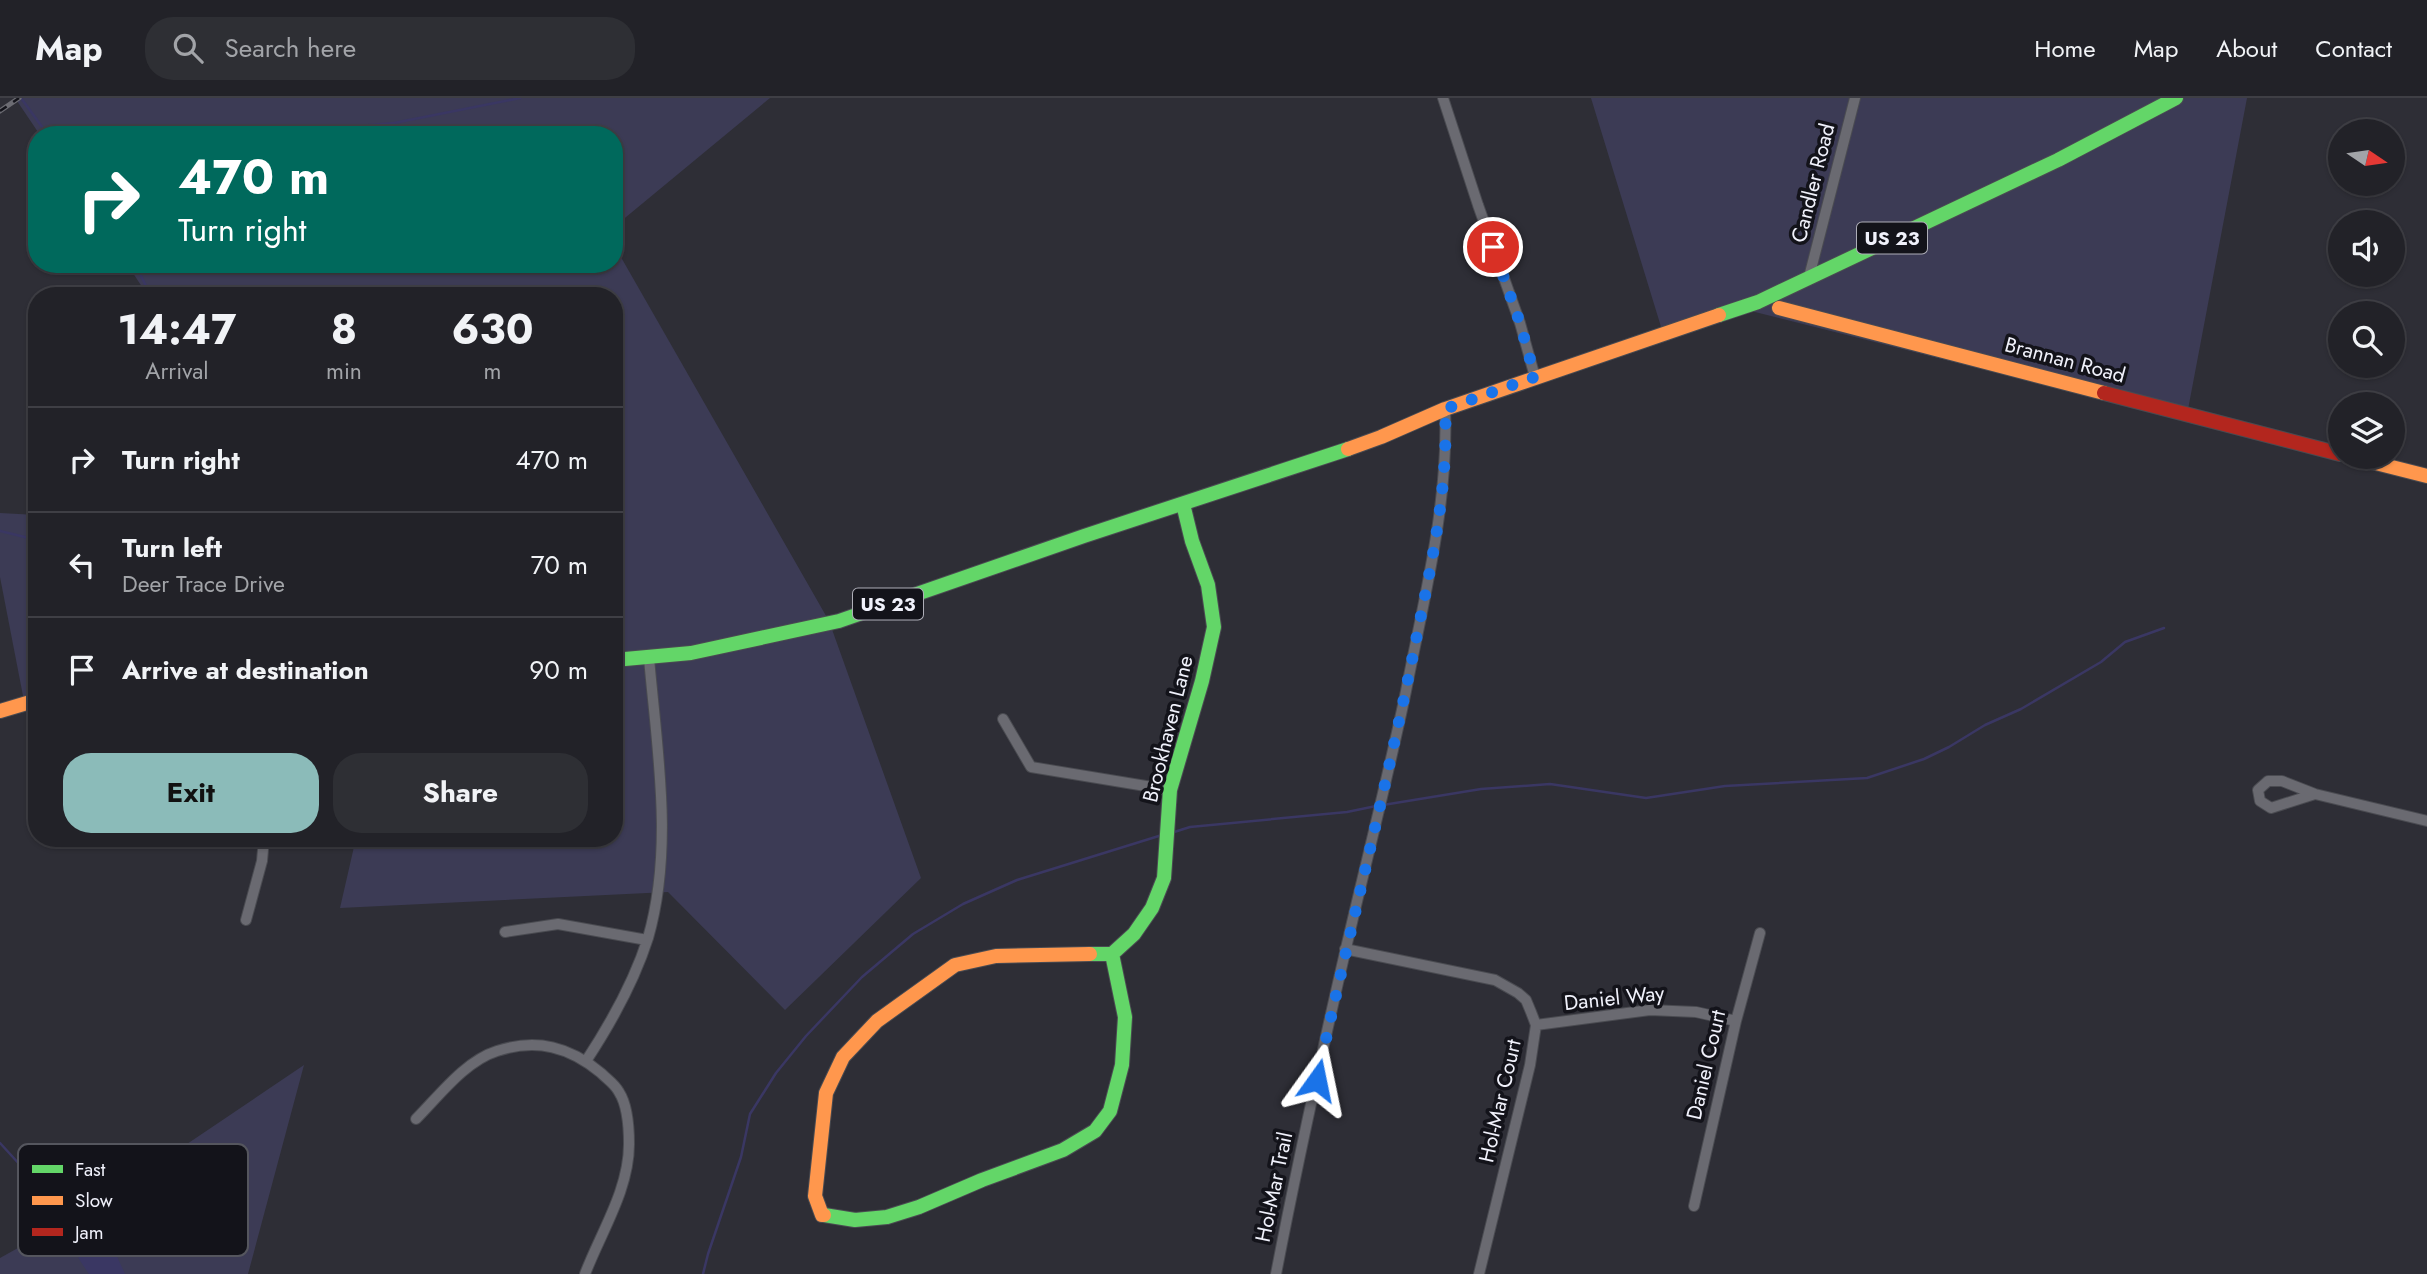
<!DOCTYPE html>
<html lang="en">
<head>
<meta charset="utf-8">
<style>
  :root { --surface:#222228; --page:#2e2f34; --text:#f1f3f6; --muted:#a2a4a8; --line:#3f3f45; --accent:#8bbbb9 }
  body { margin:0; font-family:Jost,sans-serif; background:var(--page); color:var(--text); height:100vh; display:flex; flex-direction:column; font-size:26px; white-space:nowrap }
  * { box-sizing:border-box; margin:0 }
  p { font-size:23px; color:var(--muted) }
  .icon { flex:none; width:38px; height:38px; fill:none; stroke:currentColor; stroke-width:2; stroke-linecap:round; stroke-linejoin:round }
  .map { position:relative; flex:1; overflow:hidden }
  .side { position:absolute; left:28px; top:189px; width:595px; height:560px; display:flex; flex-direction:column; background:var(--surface); border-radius:28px; box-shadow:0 2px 5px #0004,0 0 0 2px var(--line) }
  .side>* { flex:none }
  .hud { position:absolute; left:28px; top:28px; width:595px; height:147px; border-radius:28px; box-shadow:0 2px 5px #0004,0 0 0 2px var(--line); background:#00695c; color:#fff; overflow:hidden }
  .needle { width:46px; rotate:103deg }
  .buttons { position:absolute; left:2328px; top:21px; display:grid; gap:14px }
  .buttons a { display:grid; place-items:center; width:77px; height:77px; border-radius:50%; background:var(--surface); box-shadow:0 2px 5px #0004,0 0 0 2px var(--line); font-size:35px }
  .pin { position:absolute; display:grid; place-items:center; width:60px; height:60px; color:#fff; margin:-30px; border:4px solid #fff; border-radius:50%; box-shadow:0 2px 7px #0007 }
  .me { position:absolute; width:77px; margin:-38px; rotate:12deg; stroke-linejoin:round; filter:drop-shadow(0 0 5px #0008) }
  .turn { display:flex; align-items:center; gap:24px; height:147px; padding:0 35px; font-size:32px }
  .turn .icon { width:91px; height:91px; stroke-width:2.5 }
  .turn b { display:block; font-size:49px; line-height:60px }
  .eta { display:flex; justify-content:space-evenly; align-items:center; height:119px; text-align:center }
  .eta b { font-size:42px; font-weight:700; line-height:49px }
  .action { display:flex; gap:14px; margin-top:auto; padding:14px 35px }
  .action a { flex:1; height:80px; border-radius:28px; background:var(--accent); color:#111; font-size:28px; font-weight:700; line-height:80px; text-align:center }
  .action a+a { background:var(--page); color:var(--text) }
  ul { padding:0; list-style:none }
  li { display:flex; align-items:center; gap:21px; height:105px; padding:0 35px; border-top:2px solid var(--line) }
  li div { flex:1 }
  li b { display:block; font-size:26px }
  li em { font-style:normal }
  header { display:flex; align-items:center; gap:42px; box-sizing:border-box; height:98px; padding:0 35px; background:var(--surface); border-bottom:2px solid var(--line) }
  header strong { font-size:33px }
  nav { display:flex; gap:38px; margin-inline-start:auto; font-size:24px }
  .search { width:490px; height:63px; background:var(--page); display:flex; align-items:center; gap:18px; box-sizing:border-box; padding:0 24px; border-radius:28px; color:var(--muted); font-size:26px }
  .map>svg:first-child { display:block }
  .green { fill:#3c3b55 }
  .water { fill:#3a3763 }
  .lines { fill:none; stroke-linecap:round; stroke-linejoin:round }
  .stream { stroke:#3a3763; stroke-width:2.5 }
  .street-casing { stroke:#4a4b51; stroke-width:12 }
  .fast-casing { stroke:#4a4b51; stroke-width:16 }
  .slow-casing { stroke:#4a4b51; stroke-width:16 }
  .jam-casing { stroke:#4a4b51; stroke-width:16 }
  .street { stroke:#6a6a71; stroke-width:10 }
  .fast { stroke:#63d668; stroke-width:14 }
  .slow { stroke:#ff974d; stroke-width:14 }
  .jam { stroke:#b3261e; stroke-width:14 }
  .rail-casing { stroke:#6b6b72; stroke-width:5 }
  .rail { stroke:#13131a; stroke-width:2.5; stroke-dasharray:8; stroke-linecap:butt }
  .route { stroke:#1a73e8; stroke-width:12; stroke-dasharray:0 21.6 }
  .labels { text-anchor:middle; stroke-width:7; stroke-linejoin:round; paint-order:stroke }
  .shield { fill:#13131a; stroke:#aeaeb8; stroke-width:2 }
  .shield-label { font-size:19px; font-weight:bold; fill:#f0f1fb }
  .street-label { font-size:21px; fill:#f0f1fb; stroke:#13131a }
  .key { fill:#13131a; stroke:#55565e; stroke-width:2 }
  .key-label { font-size:19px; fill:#f0f1fb }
</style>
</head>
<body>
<header>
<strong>Map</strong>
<div class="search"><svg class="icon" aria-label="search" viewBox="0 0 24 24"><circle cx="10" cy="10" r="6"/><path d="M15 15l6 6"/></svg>Search here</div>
<nav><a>Home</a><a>Map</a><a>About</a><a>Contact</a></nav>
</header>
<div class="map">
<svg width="2427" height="1176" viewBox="0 0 2427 1176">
  <rect width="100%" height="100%" fill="#2e2e36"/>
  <!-- green -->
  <path class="green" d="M15 0H770L614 129V37H40Z
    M1591 0H2247L2186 322 1739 210 1662 232Z
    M614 147 829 523 921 780 785 912 668 794 340 810 356 740H614V198H148L127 166H614Z
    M0 415 37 417V599L24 603 0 479Z
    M304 967 248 1176H123L95 1108Z
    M70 1121 94 1176H0V1160Z"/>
  <!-- water -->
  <path class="water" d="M90 1136 111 1145 125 1176H89C79 1161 74 1158 79 1139Z"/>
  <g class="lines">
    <!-- stream -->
    <path class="stream" d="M21 0 48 37
      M316 37 349 29 394 25 520 0
      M135 166 151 198
      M0 433 37 442
      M1383 707 1481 691 1550 686 1646 700 1725 688 1867 680 1924 661 1949 649 1985 627 2021 611 2101 564 2125 544 2164 530
      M1171 735 1190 729 1347 714 1376 708
      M0 1045 85 1138
      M703 1176 708 1156 741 1059 750 1016 776 975 806 938 862 879 913 836 963 806 1017 782 1162 737"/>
    <!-- street casing -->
    <g class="street-casing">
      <path id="street" d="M1443 0 1478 107 1520 225 1535 279
        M1809 179 1855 0
        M1003 621 1031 669 1170 692
        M2315 696 2271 710 2260 703 2258 692 2268 683H2282L2315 696 2427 723
        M246 822 262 763 264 740
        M505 834 558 826 647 842
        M1345 851 1495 882 1518 895 1526 902 1531 914 1536 927 1530 967 1479 1176
        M1536 927 1650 912 1696 914 1736 923
        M586 963C611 925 634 884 648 840 674 750 657 652 649 560
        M416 1021C439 998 465 963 497 953 537 940 570 949 601 975 607 981 615 986 619 994 628 1008 629 1029 629 1046 629 1092 601 1134 585 1176
        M1694 1108 1736 923 1760 835
        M1276 1176C1297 1067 1321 958 1346 850 1366 764 1388 679 1406 593 1424 500 1449 405 1445 311"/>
    </g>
    <!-- fast casing -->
    <g class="fast-casing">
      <path id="fast" d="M1719 217 1758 204 2058 62 2176 0
        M614 562 691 555 839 523 1084 438 1348 351
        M1090 856H1112L1134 836 1152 810 1164 780 1170 692 1202 583 1214 529 1208 487 1192 443 1183 406
        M824 1117 855 1122 887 1119 919 1109 982 1082 1063 1052 1095 1033 1110 1013 1122 967 1125 919 1112 856"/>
    </g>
    <!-- slow casing -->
    <g class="slow-casing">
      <path id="slow" d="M1779 210 2104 295
        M1348 351 1381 339 1445 311 1719 217
        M2352 359 2427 378
        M0 613 37 602
        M824 1117H822L815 1098 826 995 843 959 877 923 955 867 996 858 1090 856"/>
    </g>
    <!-- jam casing -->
    <g class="jam-casing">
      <path id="jam" d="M2104 295 2340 356"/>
    </g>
    <!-- street -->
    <use href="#street" class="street"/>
    <!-- fast -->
    <use href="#fast" class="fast"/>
    <!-- slow -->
    <use href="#slow" class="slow"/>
    <!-- jam -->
    <use href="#jam" class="jam"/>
    <!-- rail casing -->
    <g class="rail-casing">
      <path id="rail" d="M0 13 19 0"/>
    </g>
    <!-- rail -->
    <use href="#rail" class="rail"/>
  </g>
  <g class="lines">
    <!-- route -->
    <path class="route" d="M1317 982C1348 840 1384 699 1413 557 1429 476 1449 394 1445 311L1535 279 1520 225 1493 149"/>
  </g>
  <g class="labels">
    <!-- shield labels -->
    <g class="shield">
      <rect x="1857" y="124.5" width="70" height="31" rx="5"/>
      <rect x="853" y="490.5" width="70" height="31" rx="5"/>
    </g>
    <g class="shield-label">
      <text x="1892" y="147">US 23</text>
      <text x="888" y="513">US 23</text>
    </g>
    <!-- street labels -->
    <g class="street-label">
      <text transform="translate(1813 85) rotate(-76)" y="7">Candler Road</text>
      <text transform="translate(2065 262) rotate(15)" y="7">Brannan Road</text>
      <text transform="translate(1168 631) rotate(-76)" y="7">Brookhaven Lane</text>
      <text transform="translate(1614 900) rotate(-6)" y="7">Daniel Way</text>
      <text transform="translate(1706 967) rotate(-77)" y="7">Daniel Court</text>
      <text transform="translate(1500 1003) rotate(-77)" y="7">Hol-Mar Court</text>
      <text transform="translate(1274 1089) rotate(-78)" y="7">Hol-Mar Trail</text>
    </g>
  </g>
  <!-- legend -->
  <rect x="18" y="1046" width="230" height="112" rx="10" class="key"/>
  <rect x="32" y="1067" width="31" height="8" fill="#63d668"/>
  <rect x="32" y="1098" width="31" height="9" fill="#ff974d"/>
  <rect x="32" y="1130" width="31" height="8" fill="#b3261e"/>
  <g class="key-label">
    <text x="75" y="1078">Fast</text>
    <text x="75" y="1109">Slow</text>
    <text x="75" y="1141">Jam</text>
  </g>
</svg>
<div class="buttons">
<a><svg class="needle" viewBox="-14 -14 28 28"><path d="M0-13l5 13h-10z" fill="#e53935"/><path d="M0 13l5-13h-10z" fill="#a2a4a8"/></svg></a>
<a><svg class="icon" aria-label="sound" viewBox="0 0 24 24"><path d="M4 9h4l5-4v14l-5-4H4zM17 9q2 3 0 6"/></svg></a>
<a><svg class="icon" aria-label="search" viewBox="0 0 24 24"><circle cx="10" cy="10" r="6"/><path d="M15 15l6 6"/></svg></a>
<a><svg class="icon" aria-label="layers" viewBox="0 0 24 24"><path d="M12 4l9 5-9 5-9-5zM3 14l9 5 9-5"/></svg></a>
</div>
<div class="pin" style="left:1493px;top:149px;background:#d93025"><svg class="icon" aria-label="arrive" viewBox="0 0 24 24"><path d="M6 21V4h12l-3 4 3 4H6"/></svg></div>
<svg class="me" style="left:1317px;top:982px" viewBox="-20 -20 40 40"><path d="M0-17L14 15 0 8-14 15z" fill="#1a73e8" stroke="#fff" stroke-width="4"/></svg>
<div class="hud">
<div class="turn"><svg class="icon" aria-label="right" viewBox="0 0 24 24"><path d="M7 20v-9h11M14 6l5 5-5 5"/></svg><div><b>470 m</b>Turn right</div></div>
</div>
<section class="side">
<div class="eta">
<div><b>14:47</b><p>Arrival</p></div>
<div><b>8</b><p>min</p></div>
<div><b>630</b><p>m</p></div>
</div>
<ul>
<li><svg class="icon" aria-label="right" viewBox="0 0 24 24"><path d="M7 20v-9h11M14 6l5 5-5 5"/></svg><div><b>Turn right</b></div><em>470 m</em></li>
<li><svg class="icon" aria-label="left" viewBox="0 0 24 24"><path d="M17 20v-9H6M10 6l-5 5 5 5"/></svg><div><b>Turn left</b><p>Deer Trace Drive</p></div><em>70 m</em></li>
<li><svg class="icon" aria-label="arrive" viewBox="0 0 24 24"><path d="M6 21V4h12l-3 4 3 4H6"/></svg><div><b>Arrive at destination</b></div><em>90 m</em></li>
</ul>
<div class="action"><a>Exit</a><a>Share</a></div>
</section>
</div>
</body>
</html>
